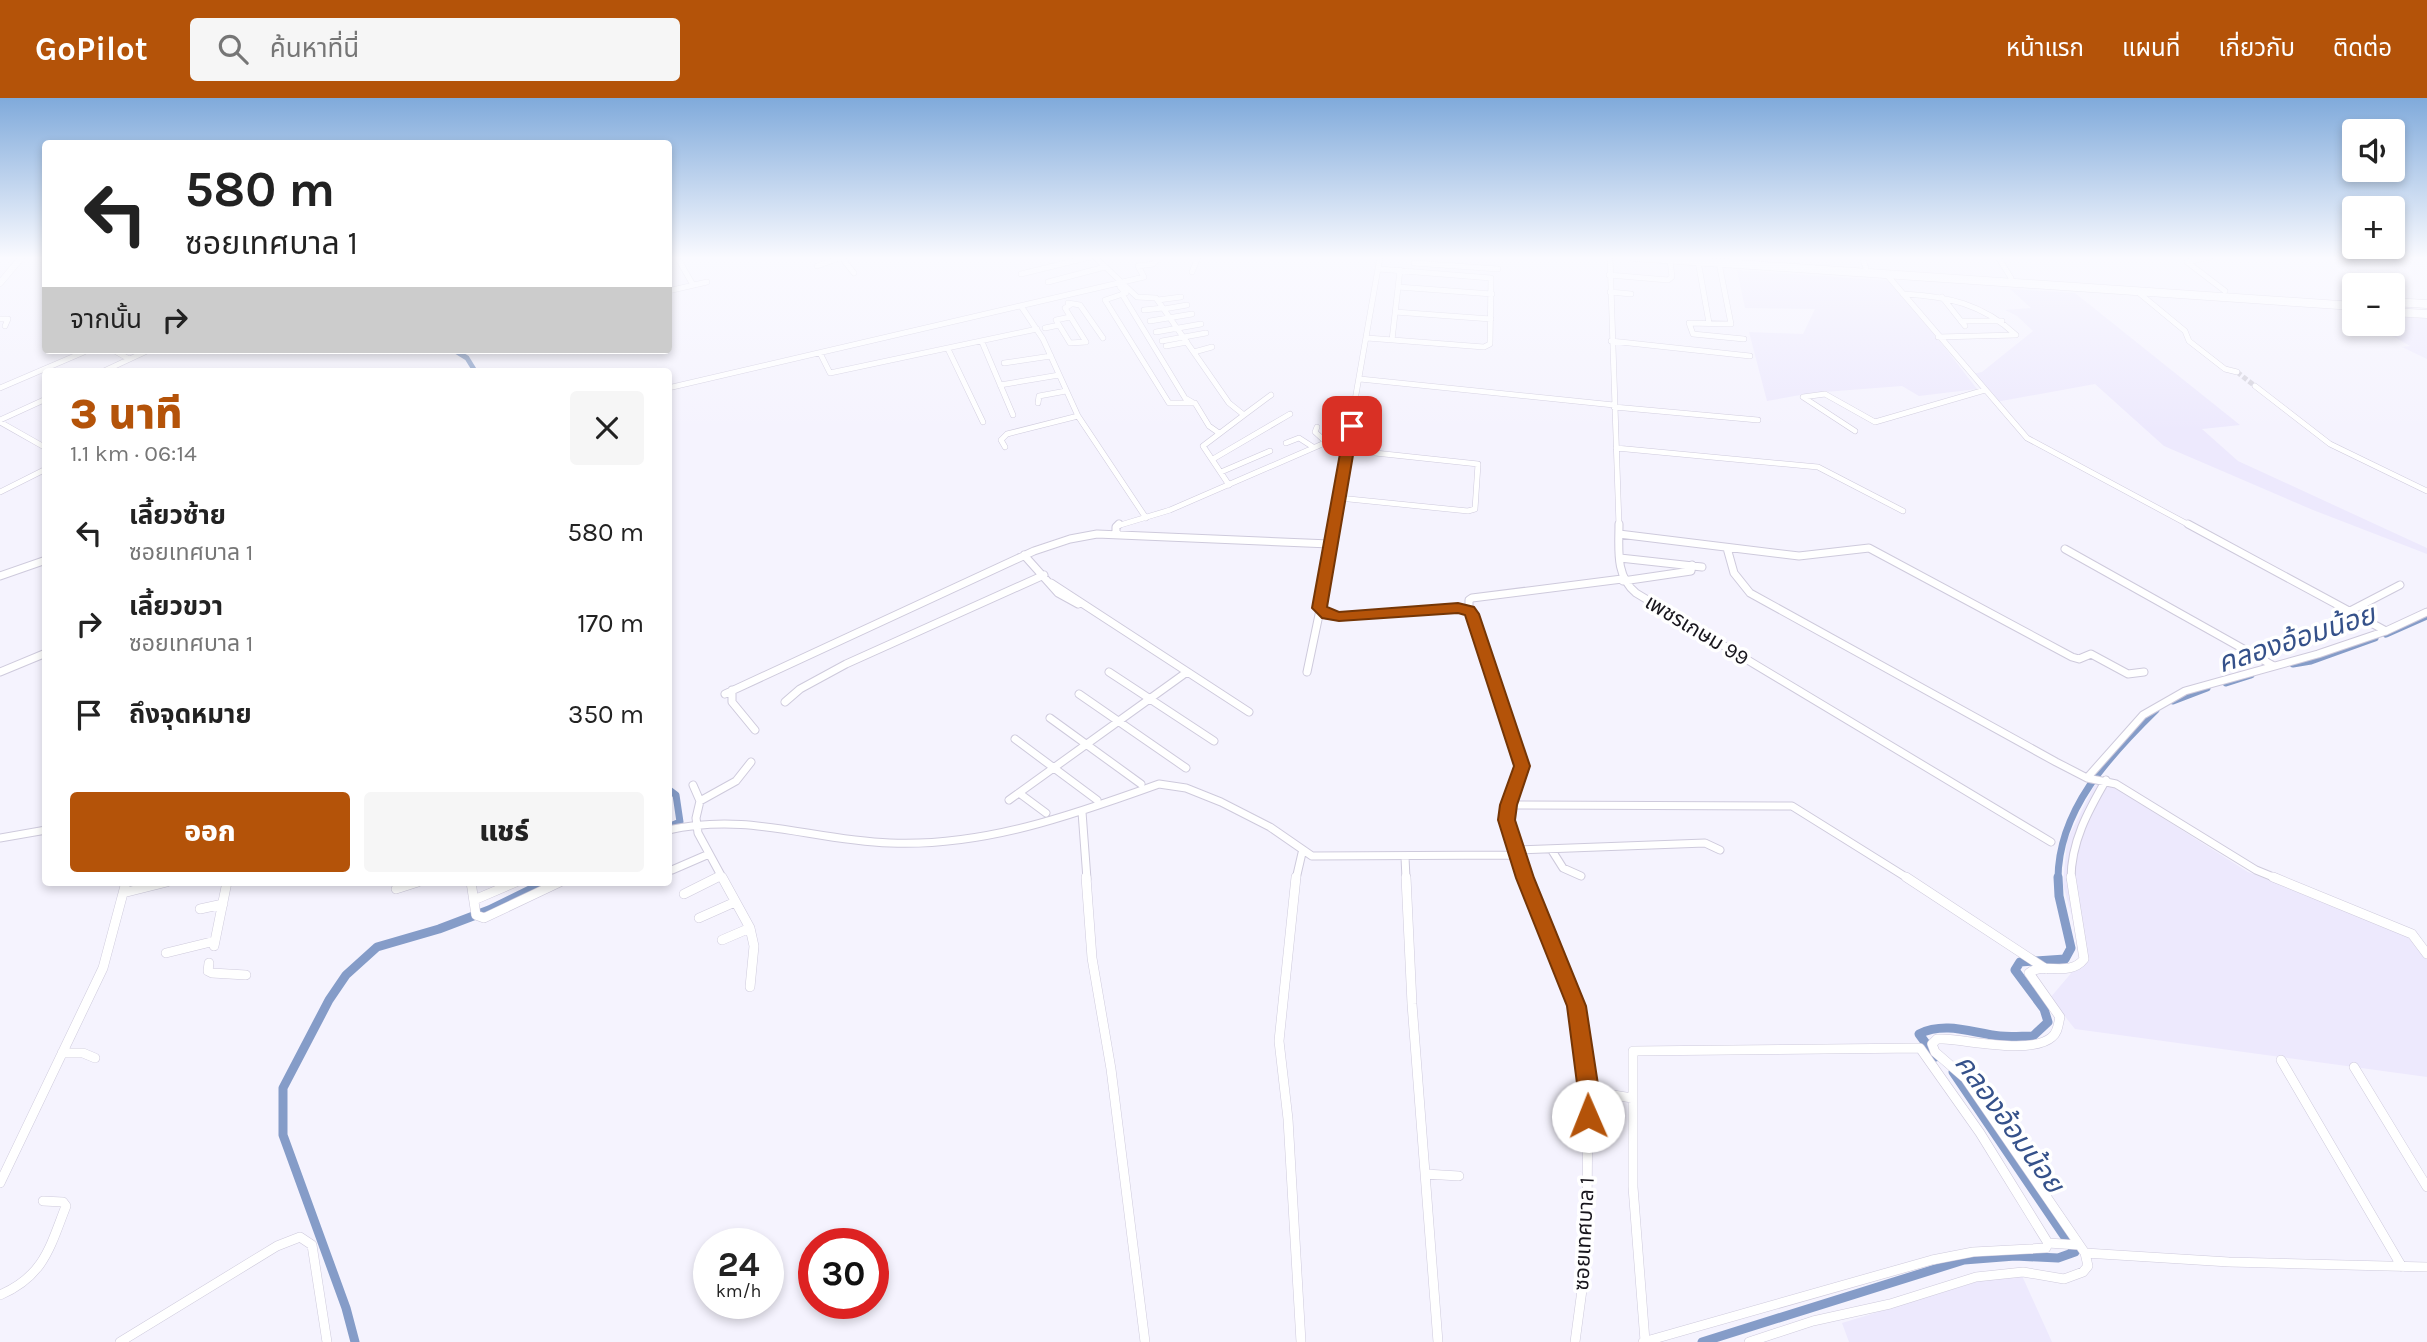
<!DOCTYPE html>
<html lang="th">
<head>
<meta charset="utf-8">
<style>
  :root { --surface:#fff; --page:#f6f6f6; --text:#222; --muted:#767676; --accent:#b45309 }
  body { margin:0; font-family:Karla,"Noto Sans Thai",sans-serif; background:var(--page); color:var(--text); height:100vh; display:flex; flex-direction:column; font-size:26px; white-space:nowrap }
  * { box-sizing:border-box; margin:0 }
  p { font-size:23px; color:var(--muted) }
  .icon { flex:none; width:38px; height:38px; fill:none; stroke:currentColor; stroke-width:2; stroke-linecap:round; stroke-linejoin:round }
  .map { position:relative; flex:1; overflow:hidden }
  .side { position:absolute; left:42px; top:270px; width:630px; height:518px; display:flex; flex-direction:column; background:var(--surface); border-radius:7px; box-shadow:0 4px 10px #0003 }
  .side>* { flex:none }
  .hud { position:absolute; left:42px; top:42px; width:630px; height:214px; border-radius:7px; box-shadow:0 4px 10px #0003; background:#fff; color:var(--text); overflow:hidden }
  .controls { position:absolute; left:2342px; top:21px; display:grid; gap:14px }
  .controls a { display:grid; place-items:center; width:63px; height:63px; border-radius:7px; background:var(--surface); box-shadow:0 4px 10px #0003; font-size:35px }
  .speed { position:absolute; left:693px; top:1130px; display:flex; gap:14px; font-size:35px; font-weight:700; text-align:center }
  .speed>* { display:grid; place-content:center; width:91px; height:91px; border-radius:50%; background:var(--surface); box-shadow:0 4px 10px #0003; line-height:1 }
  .speed small { font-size:18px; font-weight:400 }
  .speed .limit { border:10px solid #d22; background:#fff; color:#111 }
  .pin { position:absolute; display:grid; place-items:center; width:60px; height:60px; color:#fff; margin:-30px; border-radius:14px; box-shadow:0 4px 10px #0006 }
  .me { position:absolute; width:77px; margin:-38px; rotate:359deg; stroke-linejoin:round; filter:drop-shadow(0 0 5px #0008) }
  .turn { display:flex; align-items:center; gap:24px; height:147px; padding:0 28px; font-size:32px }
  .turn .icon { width:91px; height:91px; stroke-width:2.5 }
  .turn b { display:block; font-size:49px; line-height:60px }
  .then { display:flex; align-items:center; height:66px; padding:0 28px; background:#0003; gap:14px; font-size:26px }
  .round { display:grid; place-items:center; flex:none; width:74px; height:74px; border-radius:7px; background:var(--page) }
  .summary { display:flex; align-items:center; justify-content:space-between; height:119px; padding:0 28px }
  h1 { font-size:42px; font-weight:800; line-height:52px; color:var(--accent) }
  .primary-button { display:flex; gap:14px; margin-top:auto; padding:14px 28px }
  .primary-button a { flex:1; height:80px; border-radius:7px; background:var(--accent); color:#fff; font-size:28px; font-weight:800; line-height:80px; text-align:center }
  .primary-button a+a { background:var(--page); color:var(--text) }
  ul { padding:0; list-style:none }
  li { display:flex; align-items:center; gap:21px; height:91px; padding:0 28px }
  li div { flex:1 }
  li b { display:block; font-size:26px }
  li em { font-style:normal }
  header { display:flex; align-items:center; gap:42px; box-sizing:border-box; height:98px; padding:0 35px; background:var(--accent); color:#fff }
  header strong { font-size:33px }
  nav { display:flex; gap:38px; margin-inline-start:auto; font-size:24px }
  .search { width:490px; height:63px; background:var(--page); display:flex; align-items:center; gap:18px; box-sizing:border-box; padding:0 24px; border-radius:7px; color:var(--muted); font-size:26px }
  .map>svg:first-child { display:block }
  .built { fill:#ede9fd }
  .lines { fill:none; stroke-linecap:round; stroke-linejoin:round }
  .canal-far2 { stroke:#859cc8; stroke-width:5 }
  .canal-far1 { stroke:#859cc8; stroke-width:7 }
  .canal { stroke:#859cc8; stroke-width:9 }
  .minor-tunnel { stroke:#d4d2dc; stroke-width:5; stroke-dasharray:5 2.5; stroke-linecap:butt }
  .minor-far2-casing { stroke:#cecadc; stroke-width:6 }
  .minor-far1-casing { stroke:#cecadc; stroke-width:9 }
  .minor-casing { stroke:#cecadc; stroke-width:10 }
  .tertiary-casing { stroke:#cecadc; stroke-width:7 }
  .primary-casing { stroke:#cecadc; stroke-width:9 }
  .minor-far2 { stroke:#fff; stroke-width:5 }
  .minor-far1 { stroke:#fff; stroke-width:7 }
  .minor { stroke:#fff; stroke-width:9 }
  .tertiary { stroke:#fff; stroke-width:6 }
  .primary { stroke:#fff; stroke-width:8 }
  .route { fill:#b45309; stroke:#753606; stroke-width:2 }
  .labels { text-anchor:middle; stroke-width:7; stroke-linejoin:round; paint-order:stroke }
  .street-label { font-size:21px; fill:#18161d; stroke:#fff }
  .near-water-label { font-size:28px; font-style:italic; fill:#35518a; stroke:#fff }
</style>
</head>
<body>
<header>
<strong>GoPilot</strong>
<div class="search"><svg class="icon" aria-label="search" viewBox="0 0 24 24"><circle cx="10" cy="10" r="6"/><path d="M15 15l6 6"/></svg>ค้นหาที่นี่</div>
<nav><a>หน้าแรก</a><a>แผนที่</a><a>เกี่ยวกับ</a><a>ติดต่อ</a></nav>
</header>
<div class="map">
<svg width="2427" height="1244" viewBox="0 0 2427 1244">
  <rect width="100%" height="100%" fill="#f5f3fe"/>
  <!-- built -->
  <path class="built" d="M1737 172 1893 183 1977 291 1919 298 1902 288 1811 295 1767 303 1749 234 1803 236 1815 211 1745 210Z
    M2010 191 2075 195 2240 327 2202 331 2238 363 2427 450V456L2313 412 2164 348 2095 286 1996 304 1972 276 1982 274 2033 233 2017 218 2005 212 2031 210Z
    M2392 218 2427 220V261L2402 249 2410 248 2372 226H2392Z
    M2106 684 2248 774 2422 843 2427 851V979L2075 931 2050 900 2084 860 2063 787 2067 742 2094 688Z
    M2019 1171 2052 1244H1849L1842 1225Z"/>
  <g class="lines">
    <!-- canal-far2 -->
    <path class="canal-far2" d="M454 252 467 260 475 273"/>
    <!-- canal-far1 -->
    <path class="canal-far1" d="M2386 536 2427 518
      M2293 566 2311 563 2375 540
      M2226 585 2251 577
      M2173 603 2207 590
      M668 691 676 697 680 724 668 729
      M2058 781C2058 712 2110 657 2156 612"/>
    <!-- canal -->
    <path class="canal" d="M1936 959 1919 936C1946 923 1972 935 2000 938 2011 939 2022 938 2033 938L2048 924 2044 911 2015 872 2020 864 2065 861 2071 850 2059 798 2058 779
      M355 1244 346 1210 283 1037V990L329 902 346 877 377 849 439 831 489 812 546 784
      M1702 1244 1964 1162 2015 1158 2058 1160 2075 1154 1953 974"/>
    <!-- minor-tunnel -->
    <path class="minor-tunnel" d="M2237 274 2255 288"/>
    <!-- minor-far2 casing -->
    <g class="minor-far2-casing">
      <path id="minor-far2" d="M677 159 693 187
        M841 159 854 175
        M1095 159 1137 199 1156 200 1229 305 1244 317 1203 348 1229 387
        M1610 159 1619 428
        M1862 159 1866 170
        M1998 159 2011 180
        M2210 159 2187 164 2225 193
        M1698 163 1709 225
        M1414 165 1498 171
        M1719 165 1731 226 1689 225 1693 236 1744 241
        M817 168 842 159
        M1192 174 1198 159
        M1021 176 1090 159
        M1609 177 1668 182 1672 179 1670 162
        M1887 177 2027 340 2191 428
        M1048 184 1105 169
        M1120 189 1126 195 1105 202 1169 305H1195L1209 328 1219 335
        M1398 189 1492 196
        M668 193 707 184
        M1610 194 1631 196
        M2139 195 2185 233 2189 243 2225 271 2237 274
        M1122 196 1185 300 1192 304
        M1903 196C1947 198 1983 206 2016 237L1938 239
        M1942 199 1965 228
        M1158 202 1181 199
        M1068 205 1080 207 1103 240
        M1070 207 1065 210 1086 244 1070 245 1056 222 1070 219
        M1021 208 1043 241 1078 318 1146 420
        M1164 211 1187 207
        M1144 212 1163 210
        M1395 214 1491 221
        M0 221H8L5 228
        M1150 223 1192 216
        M1961 223H2002
        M1045 230 1059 227
        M1156 234 1201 226
        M1367 240 1484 249 1490 246 1491 180 1379 171
        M1392 242 1400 172
        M1162 243 1206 235
        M1611 243 1750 258
        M982 244 1013 317
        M1166 248 1187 244
        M948 251 983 324
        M113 252 129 261
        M1194 254 1212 249
        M820 255 830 275 1037 231
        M1004 265 1051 258
        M104 273 149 252
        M1360 281 1614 307
        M1000 287 1059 277
        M2255 288 2330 346 2427 393
        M0 290 84 254 81 252
        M668 290 1144 179 1138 168 1153 166 1159 159
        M1038 305 1039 298 1066 293
        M1614 309 1758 322
        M1244 317 1271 297
        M0 322 46 301
        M0 324 46 350
        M1317 329 1315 334 1325 343
        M1855 333 1803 299 1825 296 1875 324 1985 292
        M1286 345 1299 340 1313 349
        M1005 349 1001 342 1007 336 1078 318
        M1616 350 1818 369 1903 413
        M1213 361 1290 316
        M1221 374 1270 353
        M0 394 46 371
        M1339 400 1468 413 1475 411 1478 366 1347 352
        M1117 428 1170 412 1350 334
        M1333 428 1380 159"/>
    </g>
    <!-- minor-far1 casing -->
    <g class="minor-far1-casing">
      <path id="minor-far1" d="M1334 426 1319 510 1327 517 1339 519 1458 510 1469 512 1472 516 1522 668 1507 715 1509 731 1527 781
        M1619 426C1619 451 1615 478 1636 495L2051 744
        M2188 426 2386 533
        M1116 435V429L1119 426
        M1619 436 1799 458 1869 450 2072 559 2079 561 2091 556 2128 576 2144 574
        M1727 450 1734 475 1750 495 2056 664 2087 680 2116 686 2256 772 2278 781
        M2065 451 2272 567
        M1024 457 1058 495 1078 506
        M1620 460 1702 469
        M0 478 46 462
        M1623 483 1691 473 1692 467
        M1051 485 1249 614
        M1469 512V502L1472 500 1622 481
        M2350 513 2400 487
        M0 574 46 555
        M1109 574 1214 643
        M1307 574 1320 512
        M732 592V604L755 632
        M725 596 1034 453 1070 441 1097 436 1330 446
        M1079 596 1186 670
        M785 604 800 591 846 566 1044 477
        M1050 620 1141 686
        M1015 641 1097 702
        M2087 680 2143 617 2185 593 2318 556 2386 533 2427 514
        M693 687 700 703 696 720 698 735 723 781
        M1019 695 1046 715
        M1009 702 1187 574
        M700 703 736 683 751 664
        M1508 707 1792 708 1909 781
        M1082 714 1087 781
        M668 732C750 714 810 742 890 745 983 749 1073 717 1159 686L1186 690 1221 704 1270 729 1312 758 1517 757
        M0 740 46 732
        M1551 751 1563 770 1581 778
        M1515 752 1705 745 1720 752
        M1405 759 1406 781
        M672 772 709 756
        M714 781 720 778
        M1296 781 1302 755
        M2071 781C2071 744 2088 713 2106 682"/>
    </g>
    <!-- minor casing -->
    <g class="minor-casing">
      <path id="minor" d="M1086 779 1092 860 1111 971 1145 1244
        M1296 779 1279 943 1288 1021 1301 1244
        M1406 779 1412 906 1438 1244
        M1527 779 1580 923 1588 993 1587 1121 1584 1177 1575 1244
        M1906 779 2046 871
        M2071 779 2084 861C2069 880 2044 863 2029 875L2060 919C2058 927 2058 934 2052 939 2032 957 1969 942 1943 941H1937L1932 946 1935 954 1965 980 2085 1155 2229 1164 2427 1169
        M2273 779 2412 836 2427 856
        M471 784 476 817 484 820 560 784
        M396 791 418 784
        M123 795 167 784
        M684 796 718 779
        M474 802 516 784
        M200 811 223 806
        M699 820 735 804
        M750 830 754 848 750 889
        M722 842 750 830 722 779
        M214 848 227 784
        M166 855 215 843
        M209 865 208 873 212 875 246 877
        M62 955H83L95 960
        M2281 962 2402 1169
        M2354 969 2427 1089
        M1588 993 1632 1000
        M1425 1076 1459 1078
        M0 1085 103 870 126 784
        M0 1197C44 1178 50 1149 66 1108L63 1104 43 1103
        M1645 1243 1633 1089V953L1920 950 1980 1035 2048 1145
        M120 1244 277 1148 300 1139 312 1147 327 1244
        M1643 1244 1932 1162 1973 1154 2046 1150 2048 1145 2078 1147
        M1749 1244 1813 1223 1890 1206 1976 1179 2023 1174 2064 1181 2083 1174 2088 1168 2085 1155"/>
    </g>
    <!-- tertiary casing -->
    <g class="tertiary-casing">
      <path id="tertiary" d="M0 185 22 159"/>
    </g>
    <!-- primary casing -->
    <g class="primary-casing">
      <path id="primary" d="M1634 159 2354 208
        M2392 204 2427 206
        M2392 214 2427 216"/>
    </g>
    <!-- minor-far2 -->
    <use href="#minor-far2" class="minor-far2"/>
    <!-- minor-far1 -->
    <use href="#minor-far1" class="minor-far1"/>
    <!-- minor -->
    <use href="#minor" class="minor"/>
    <!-- tertiary -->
    <use href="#tertiary" class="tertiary"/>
    <!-- primary -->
    <use href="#primary" class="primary"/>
  </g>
  <!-- sky -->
  <linearGradient id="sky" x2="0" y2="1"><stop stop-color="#80aadb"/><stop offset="0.48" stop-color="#fafaff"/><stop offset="1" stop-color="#fafaff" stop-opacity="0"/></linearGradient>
  <rect width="2427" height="333" fill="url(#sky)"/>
  <!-- route -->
  <path class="route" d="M1352 325 1358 328 1327 509 1339 514 1458 505 1474 509 1479 516 1530 668 1517 707 1515 722 1534 780 1586 908 1599 993 1598 1018 1595 1025 1588 1028 1581 1025 1578 1018V993L1567 908 1516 780 1498 722 1500 707 1514 668 1465 517 1458 515 1339 523 1322 520 1312 510 1345 328Z"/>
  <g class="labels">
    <!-- street labels -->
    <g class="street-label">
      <text transform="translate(1697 532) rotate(31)" y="7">เพชรเกษม 99</text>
      <text transform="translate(1584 1136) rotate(-87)" y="7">ซอยเทศบาล 1</text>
    </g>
    <!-- near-water labels -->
    <g class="near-water-label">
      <text transform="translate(2296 540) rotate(-18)" y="10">คลองอ้อมน้อย</text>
      <text transform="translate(2010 1025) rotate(54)" y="10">คลองอ้อมน้อย</text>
    </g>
  </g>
</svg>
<div class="controls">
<a><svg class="icon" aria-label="sound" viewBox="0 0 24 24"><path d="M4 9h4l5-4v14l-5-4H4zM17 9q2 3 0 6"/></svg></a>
<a>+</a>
<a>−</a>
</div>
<div class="speed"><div>24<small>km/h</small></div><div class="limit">30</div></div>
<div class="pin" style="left:1352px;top:328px;background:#d93025"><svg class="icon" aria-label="arrive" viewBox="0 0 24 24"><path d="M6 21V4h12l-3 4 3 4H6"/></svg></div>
<svg class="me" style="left:1588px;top:1018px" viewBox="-20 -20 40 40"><circle r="19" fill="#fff"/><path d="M0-13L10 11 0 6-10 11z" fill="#b45309"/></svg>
<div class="hud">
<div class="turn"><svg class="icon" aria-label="left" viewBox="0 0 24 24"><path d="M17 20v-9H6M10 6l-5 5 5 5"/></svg><div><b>580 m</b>ซอยเทศบาล 1</div></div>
<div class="then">จากนั้น<svg class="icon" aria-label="right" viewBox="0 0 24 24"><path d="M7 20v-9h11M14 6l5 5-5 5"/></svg></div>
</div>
<section class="side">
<div class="summary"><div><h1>3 นาที</h1><p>1.1 km · 06:14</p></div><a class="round"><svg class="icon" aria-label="close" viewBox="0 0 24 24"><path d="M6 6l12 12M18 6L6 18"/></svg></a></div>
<ul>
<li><svg class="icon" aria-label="left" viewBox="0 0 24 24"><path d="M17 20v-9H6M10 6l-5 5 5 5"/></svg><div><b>เลี้ยวซ้าย</b><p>ซอยเทศบาล 1</p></div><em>580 m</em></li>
<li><svg class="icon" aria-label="right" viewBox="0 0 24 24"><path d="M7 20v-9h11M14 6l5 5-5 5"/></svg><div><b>เลี้ยวขวา</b><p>ซอยเทศบาล 1</p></div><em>170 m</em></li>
<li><svg class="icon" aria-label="arrive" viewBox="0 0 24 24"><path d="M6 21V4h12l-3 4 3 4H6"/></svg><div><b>ถึงจุดหมาย</b></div><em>350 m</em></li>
</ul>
<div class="primary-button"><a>ออก</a><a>แชร์</a></div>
</section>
</div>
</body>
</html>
